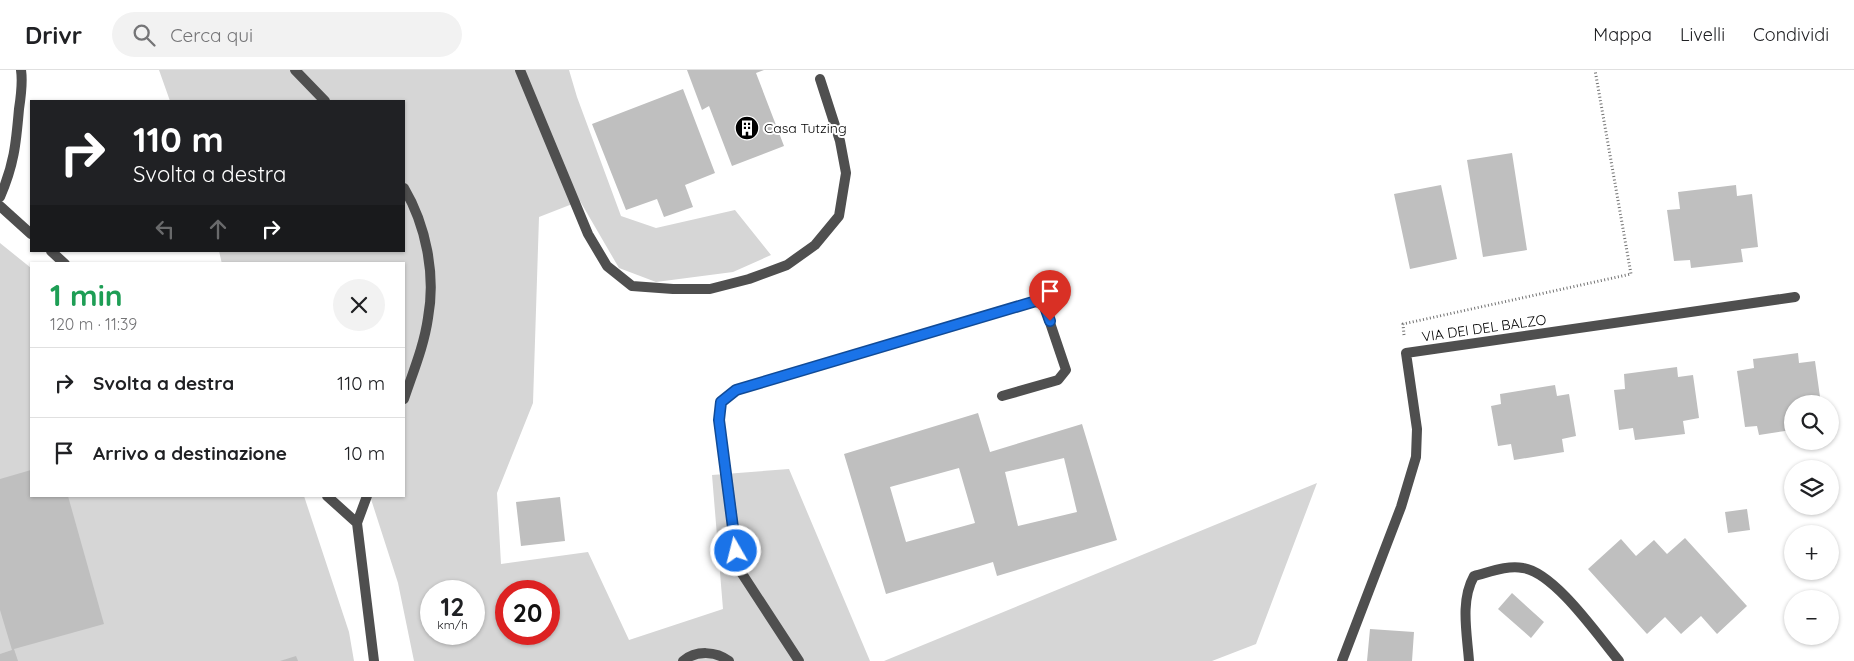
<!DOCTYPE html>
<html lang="it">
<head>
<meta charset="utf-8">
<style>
  :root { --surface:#fff; --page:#f2f2f2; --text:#202124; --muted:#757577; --line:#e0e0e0 }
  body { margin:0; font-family:Quicksand,sans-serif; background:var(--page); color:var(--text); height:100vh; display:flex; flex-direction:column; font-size:19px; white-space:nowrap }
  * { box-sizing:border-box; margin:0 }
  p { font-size:16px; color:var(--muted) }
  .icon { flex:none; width:28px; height:28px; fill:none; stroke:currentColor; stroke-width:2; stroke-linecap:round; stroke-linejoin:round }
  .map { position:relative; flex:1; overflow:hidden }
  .sheet { position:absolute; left:30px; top:192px; width:375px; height:235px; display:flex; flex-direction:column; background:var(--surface); border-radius:0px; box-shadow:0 1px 4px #0004 }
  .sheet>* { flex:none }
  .guide { position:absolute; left:30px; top:30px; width:375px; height:152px; border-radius:0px; box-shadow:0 1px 4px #0004; background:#202124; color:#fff; overflow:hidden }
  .controls { position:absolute; left:1784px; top:325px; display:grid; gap:10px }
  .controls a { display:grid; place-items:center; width:55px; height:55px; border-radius:50%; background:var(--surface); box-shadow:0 1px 4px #0004; font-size:25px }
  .speed { position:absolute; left:420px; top:510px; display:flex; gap:10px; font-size:25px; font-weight:700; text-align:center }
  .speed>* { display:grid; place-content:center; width:65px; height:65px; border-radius:50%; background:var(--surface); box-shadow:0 1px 4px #0004; line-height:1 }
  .speed small { font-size:12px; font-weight:400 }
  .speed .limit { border:8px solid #d22; background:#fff; color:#111 }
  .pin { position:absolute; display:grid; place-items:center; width:42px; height:42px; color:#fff; margin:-51px -21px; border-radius:50% 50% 50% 0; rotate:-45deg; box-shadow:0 0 5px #0007 }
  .pin .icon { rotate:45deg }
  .me { position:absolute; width:55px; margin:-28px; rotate:352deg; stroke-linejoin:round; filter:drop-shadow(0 0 4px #0008) }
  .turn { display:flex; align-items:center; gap:18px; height:105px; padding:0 20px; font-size:22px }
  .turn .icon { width:65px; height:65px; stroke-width:2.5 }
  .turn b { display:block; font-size:35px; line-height:42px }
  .lanes { display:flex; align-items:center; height:48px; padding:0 20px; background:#0003; justify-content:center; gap:25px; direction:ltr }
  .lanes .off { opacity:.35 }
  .round { display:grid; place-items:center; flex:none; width:52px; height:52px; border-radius:26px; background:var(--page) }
  .head { display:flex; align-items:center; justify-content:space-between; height:85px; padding:0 20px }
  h1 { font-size:30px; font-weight:700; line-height:38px; color:#1e9e55 }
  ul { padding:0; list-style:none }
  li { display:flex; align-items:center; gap:15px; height:70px; padding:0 20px; border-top:1px solid var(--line) }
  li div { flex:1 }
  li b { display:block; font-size:19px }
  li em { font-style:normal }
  header { display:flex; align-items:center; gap:30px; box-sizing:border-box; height:70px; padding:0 25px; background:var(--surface); border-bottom:1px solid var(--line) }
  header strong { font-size:24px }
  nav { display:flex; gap:28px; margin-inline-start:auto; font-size:18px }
  .search { width:350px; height:45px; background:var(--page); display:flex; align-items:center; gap:12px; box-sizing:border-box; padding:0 18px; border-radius:28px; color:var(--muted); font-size:19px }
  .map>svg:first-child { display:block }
  .green { fill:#d6d6d6; fill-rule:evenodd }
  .building { fill:#bfbfbf; fill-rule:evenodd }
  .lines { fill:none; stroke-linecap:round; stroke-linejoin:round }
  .path { stroke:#717171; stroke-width:3; stroke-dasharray:1 2.5; stroke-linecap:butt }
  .service { stroke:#4f4f4f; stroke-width:10 }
  .minor { stroke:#4f4f4f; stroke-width:10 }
  .route-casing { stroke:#114b97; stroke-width:12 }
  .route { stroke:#1a73e8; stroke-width:9 }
  .labels { text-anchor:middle; stroke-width:4; stroke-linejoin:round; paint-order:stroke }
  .poi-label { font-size:14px; fill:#000; stroke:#fff; text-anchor:start }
  .street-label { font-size:14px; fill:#000; stroke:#fff }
</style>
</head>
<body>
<header>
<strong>Drivr</strong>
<div class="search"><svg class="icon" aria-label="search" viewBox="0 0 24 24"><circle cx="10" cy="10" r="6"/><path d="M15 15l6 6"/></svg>Cerca qui</div>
<nav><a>Mappa</a><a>Livelli</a><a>Condividi</a></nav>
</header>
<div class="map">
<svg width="1854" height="591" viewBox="0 0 1854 591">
  <rect width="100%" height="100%" fill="#fff"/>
  <!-- green -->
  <path class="green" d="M159 0H569L577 27 621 146 656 158 735 140 771 185 733 202 656 212 619 198 580 131 539 147 533 333 497 423 501 494 588 482 629 570 723 539 712 405 789 399 870 591H414L398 513 370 426H404V194H222L219 181H404V31H170ZM431 521H474V564H431ZM506 521H549V564H506Z
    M0 173 31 198V426H304L349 562 354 591H0Z
    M1317 413 1256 574 1212 591H884Z"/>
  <!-- building -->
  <path class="building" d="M687 0H764L756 3 784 76 732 96 709 36 702 40Z
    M683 19 715 103 685 115 693 137 664 147 657 129 626 140 592 54Z
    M1512 83 1527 180 1483 187 1467 90Z
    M1441 115 1457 189 1410 199 1394 124Z
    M1736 115 1737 126 1752 124 1758 177 1741 179 1743 192 1691 198 1690 190 1674 191 1667 140 1680 139 1678 122Z
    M1798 283 1799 293 1815 291 1821 334H1792V360L1759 365 1757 356 1745 357 1737 301 1754 298 1753 289Z
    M1677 297 1678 307 1693 305 1699 348 1683 351 1685 364 1635 370 1633 358 1619 360 1614 320 1625 319 1624 304Z
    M1555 315 1557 326 1569 324 1576 366 1562 369 1564 382 1514 390 1511 374 1498 376 1491 336 1501 334 1500 324Z
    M978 343 990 382 1082 354 1117 470 997 506 993 492 886 524 844 384ZM1064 388 1077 442 1018 456 1005 402ZM959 398 975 453 906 472 890 417Z
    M31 400V426H68L104 554 14 579 18 591H0V584L12 580 0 540V409Z
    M560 427 565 471 521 476 516 432Z
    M1747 439 1750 460 1728 463 1725 442Z
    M1685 468 1747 536 1717 564 1701 546 1681 564 1665 547 1647 564 1588 499 1621 469 1636 486 1654 470 1667 484Z
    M1512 523 1544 552 1531 568 1498 539Z
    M1370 559 1414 562 1412 591H1367Z
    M296 586 298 591H280Z"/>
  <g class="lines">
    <!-- path -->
    <path class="path" d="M1404 265 1403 254 1631 204 1595 0"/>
    <!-- service -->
    <path class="service" d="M520 0 588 164 607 196 632 216 673 219H710L749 209 787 195 815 175 839 146 846 103 840 71 820 9
      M0 127C14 95 16 74 19 39 21 26 23 13 21 0
      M683 591C696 580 716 581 729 591
      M799 591 739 499 719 350 721 332 736 320 1036 231 1044 235 1066 300 1058 310 1002 326"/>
    <!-- minor -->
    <path class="minor" d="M295 0 325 31
      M404 118C426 155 436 205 428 248 424 276 413 302 404 329
      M0 136 31 164
      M51 181 65 194
      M327 426 357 453
      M367 426 357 453 374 591
      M1342 591 1401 437 1416 387 1417 359 1406 283 1795 227
      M1469 591C1467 563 1460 531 1474 506 1490 502 1507 495 1523 498 1555 503 1598 566 1619 591"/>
  </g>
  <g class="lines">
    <!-- route casing -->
    <g class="route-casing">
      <path id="route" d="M736 481 719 350 721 332 736 320 1036 231 1044 234 1050 251"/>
    </g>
    <!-- route -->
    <use href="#route" class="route"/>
  </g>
  <!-- icons -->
  <defs>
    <g id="building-disc" transform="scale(1.25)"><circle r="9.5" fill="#000" stroke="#fff"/><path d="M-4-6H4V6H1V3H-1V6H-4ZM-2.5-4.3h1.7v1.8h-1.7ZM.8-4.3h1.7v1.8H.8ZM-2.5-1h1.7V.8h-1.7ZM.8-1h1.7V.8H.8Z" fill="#fff"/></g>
  </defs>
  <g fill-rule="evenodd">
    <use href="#building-disc" x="747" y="58"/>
  </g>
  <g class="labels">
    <!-- poi labels -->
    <g class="poi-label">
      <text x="764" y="63">Casa Tutzing</text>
    </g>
    <!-- street labels -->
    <g class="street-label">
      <text transform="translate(1484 258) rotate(-8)" y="5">VIA DEI DEL BALZO</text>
    </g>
  </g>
</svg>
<div class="controls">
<a><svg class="icon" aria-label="search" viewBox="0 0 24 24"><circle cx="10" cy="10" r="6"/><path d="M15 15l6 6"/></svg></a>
<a><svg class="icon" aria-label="layers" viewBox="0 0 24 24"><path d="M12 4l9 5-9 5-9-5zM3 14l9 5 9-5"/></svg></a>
<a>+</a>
<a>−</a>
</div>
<div class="speed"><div>12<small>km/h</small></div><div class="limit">20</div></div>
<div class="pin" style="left:1050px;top:251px;background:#d93025"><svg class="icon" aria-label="arrive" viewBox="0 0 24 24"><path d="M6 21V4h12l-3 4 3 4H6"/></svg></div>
<svg class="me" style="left:736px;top:481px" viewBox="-20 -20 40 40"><circle r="17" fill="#1a73e8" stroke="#fff" stroke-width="3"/><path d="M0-11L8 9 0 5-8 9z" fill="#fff"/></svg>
<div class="guide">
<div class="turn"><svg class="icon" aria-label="right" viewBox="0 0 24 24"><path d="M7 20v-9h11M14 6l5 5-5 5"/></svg><div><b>110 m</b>Svolta a destra</div></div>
<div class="lanes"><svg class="icon off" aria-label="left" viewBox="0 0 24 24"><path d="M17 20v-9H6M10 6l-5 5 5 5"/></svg><svg class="icon off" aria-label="ahead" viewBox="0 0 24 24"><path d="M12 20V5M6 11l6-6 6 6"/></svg><svg class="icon" aria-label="right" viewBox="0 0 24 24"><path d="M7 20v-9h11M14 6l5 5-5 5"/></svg></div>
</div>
<section class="sheet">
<div class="head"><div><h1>1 min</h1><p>120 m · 11:39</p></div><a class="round"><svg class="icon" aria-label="close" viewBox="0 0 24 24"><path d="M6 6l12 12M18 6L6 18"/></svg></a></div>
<ul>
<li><svg class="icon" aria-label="right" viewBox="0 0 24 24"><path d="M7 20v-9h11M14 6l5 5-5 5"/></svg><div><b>Svolta a destra</b></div><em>110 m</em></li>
<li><svg class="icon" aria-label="arrive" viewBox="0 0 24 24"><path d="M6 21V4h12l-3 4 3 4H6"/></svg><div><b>Arrivo a destinazione</b></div><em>10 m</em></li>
</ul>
</section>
</div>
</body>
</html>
